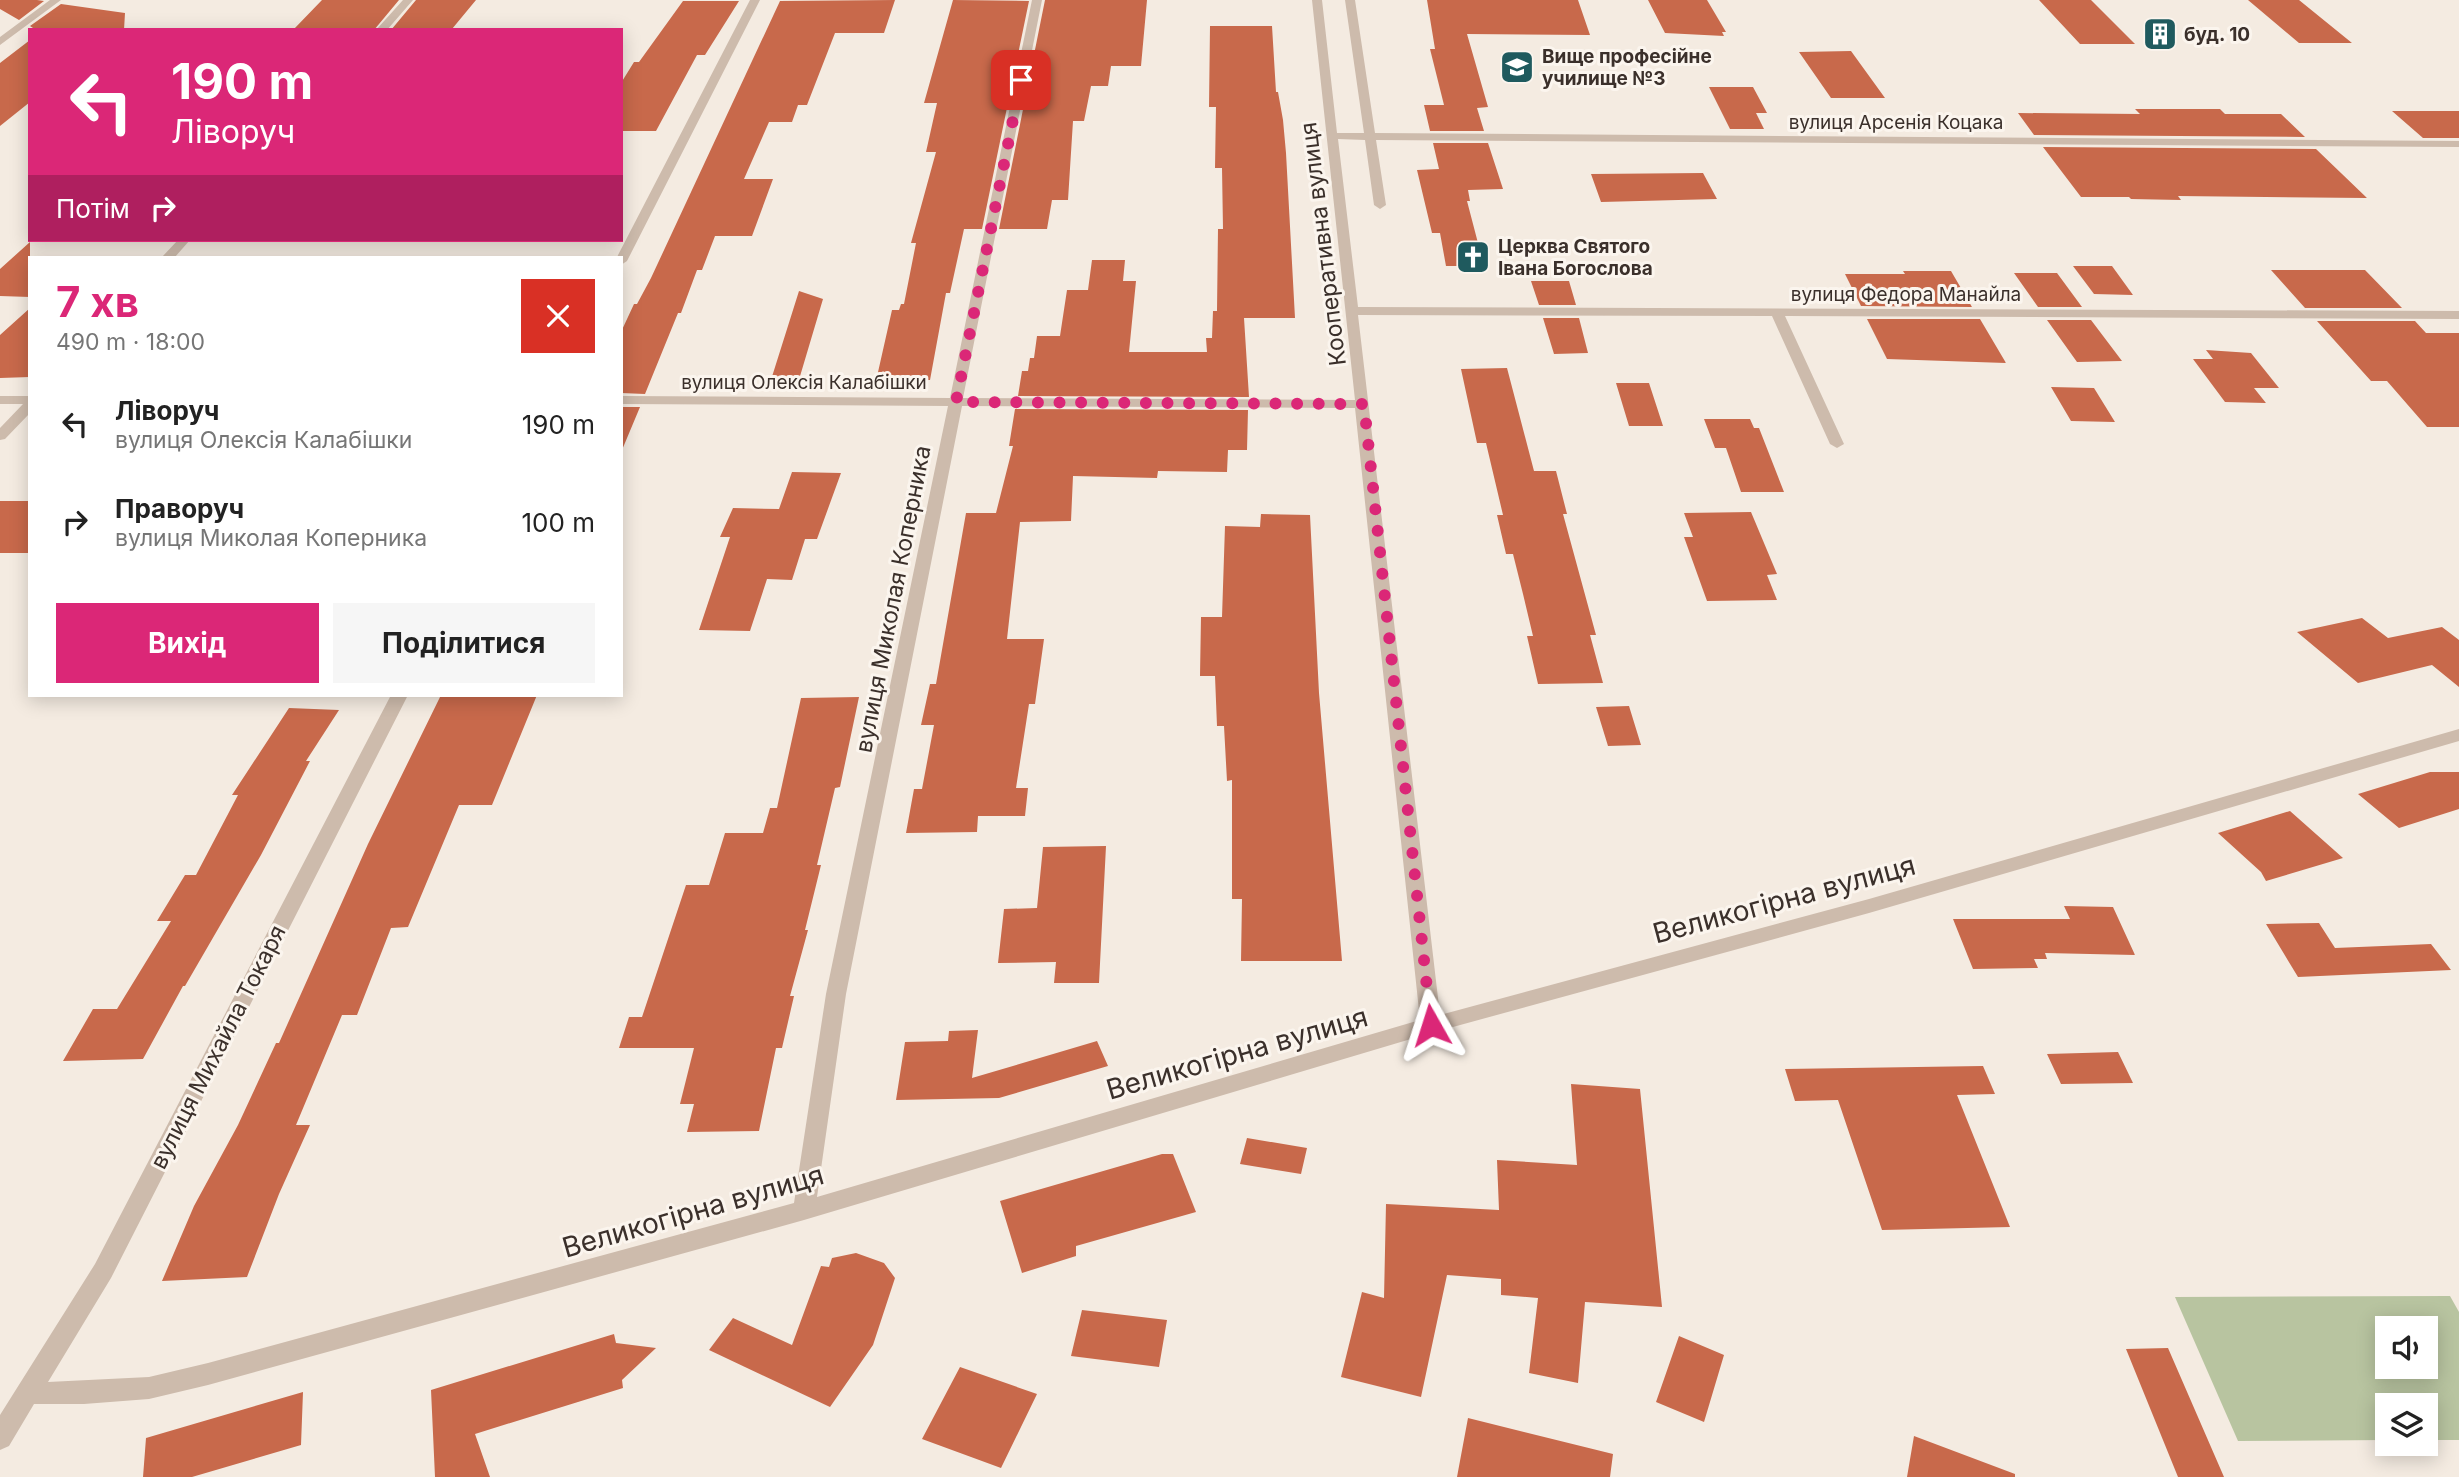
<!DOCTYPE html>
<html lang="uk">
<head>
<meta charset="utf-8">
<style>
  :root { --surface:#fff; --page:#f6f6f6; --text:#222; --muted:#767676; --accent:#db2777 }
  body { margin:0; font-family:Inter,sans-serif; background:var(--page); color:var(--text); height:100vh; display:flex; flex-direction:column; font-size:26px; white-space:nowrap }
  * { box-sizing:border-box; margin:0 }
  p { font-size:23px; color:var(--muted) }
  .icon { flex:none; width:38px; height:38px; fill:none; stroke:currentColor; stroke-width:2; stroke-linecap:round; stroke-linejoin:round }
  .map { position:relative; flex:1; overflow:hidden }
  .panel { position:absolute; left:28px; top:256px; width:595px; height:441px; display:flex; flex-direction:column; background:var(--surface); border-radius:0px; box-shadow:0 4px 18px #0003 }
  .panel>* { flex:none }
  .guide { position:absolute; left:28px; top:28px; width:595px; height:214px; border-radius:0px; box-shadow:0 4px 18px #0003; background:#db2777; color:#fff; overflow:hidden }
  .fabs { position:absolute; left:2375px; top:1316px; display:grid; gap:14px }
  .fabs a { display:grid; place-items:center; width:63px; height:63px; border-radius:0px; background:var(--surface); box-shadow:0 4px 18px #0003; font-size:35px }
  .pin { position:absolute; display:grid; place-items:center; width:60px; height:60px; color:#fff; margin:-30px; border-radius:14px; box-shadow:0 4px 10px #0006 }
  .me { position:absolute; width:77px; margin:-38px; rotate:354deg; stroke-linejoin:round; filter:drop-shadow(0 0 5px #0008) }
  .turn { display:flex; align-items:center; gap:24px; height:147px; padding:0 28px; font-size:32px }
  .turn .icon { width:91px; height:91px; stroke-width:2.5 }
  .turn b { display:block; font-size:49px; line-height:60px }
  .then { display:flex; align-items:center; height:66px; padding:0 28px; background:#0003; gap:14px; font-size:26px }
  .round { display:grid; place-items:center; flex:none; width:74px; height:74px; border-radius:0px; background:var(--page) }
  .overview { display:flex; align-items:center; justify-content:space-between; height:119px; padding:0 28px }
  h1 { font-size:42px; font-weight:700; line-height:52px; color:var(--accent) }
  .action { display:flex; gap:14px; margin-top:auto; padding:14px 28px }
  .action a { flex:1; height:80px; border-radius:0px; background:var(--accent); color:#fff; font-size:28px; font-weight:700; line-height:80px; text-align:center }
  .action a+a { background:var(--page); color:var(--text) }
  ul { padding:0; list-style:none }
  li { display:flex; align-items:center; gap:21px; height:98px; padding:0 28px }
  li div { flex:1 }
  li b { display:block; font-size:26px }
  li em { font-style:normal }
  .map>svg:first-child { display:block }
  .green { fill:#b8c4a0; fill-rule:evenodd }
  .building { fill:#c8694b }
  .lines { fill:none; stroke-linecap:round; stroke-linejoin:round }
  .minor { fill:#cdbbac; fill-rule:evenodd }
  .route { stroke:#db2777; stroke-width:12; stroke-dasharray:0 21.6 }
  .labels { text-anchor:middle; stroke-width:6; stroke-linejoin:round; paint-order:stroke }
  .far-poi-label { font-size:19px; font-weight:bold; fill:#3b302b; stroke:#fbf5ee; text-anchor:start }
  .far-street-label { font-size:19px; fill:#3b302b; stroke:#fbf5ee }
  .street-label { font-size:23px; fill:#3b302b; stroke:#fbf5ee }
  .near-street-label { font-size:28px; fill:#3b302b; stroke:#fbf5ee }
</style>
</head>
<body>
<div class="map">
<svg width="2459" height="1477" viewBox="0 0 2459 1477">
  <rect width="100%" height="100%" fill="#f4ebe1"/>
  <!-- green -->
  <path class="green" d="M2450 1296 2459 1312V1440H2426V1405H2387V1440L2238 1441 2175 1297ZM2387 1328H2426V1367H2387Z"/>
  <!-- building -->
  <path class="building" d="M0 0H37L44 1 19 20 0 9Z
    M322 0H399L374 30 294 29Z
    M416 0H476L452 29 391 30Z
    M895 0 884 33H835L807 105H798L792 122H769L744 179H773L752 236H715L702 270H697L681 313H678L645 394 621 393V332L634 304H637L651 278 780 1Z
    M953 0 1029 1 982 229H964L950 293H946L930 380 876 381 892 310H899L901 304H904L916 243H911L936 152H926L937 103H924Z
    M1045 0H1147L1141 66H1111L1108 86H1091L1084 121H1073L1068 200H1052L1047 229H999Z
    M1427 0H1578L1590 35 1467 34 1488 107 1477 108 1484 131H1430L1424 105H1444L1430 49H1435Z
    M1648 0H1707L1726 32H1722L1724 36 1665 33Z
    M2039 0H2091L2135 44H2080Z
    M2248 0H2299L2352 43H2299Z
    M683 1H739L705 55H697L656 131H621V83L634 62H639Z
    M61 4 125 13 124 30H36L30 26Z
    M1210 26H1272L1276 92H1278L1283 120 1286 153 1295 318H1244L1249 397 1018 396 1022 371H1028L1030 358H1034L1037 336H1060L1067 290H1088L1092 260H1125L1123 281H1136L1129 352H1207L1206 338H1212L1213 311H1217L1218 229H1223L1222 168H1215L1216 107H1209Z
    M30 40V102L0 126V63Z
    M1851 51 1885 98H1831L1799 52Z
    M1709 87H1753L1767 113H1756L1764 129H1730Z
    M2135 109H2220L2225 114H2281L2305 137 2034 135 2018 113 2140 114Z
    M2392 111H2459V138H2423Z
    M1433 143H1488L1503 189 1468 190 1470 201H1467L1484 266H1446L1440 233H1432L1417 170 1439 169Z
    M2043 147 2316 149 2367 198 2178 196 2181 200 2131 199 2129 197H2081Z
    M1703 173 1717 199 1601 202 1591 174Z
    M30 242V297L0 296V269Z
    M2073 266H2112L2133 295 2094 294Z
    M2271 270H2365L2402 308H2305Z
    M1903 271H1951L1972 307 1861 306 1845 274H1905Z
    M2014 273H2057L2082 307H2038Z
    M1531 281H1569L1576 305H1539Z
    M799 291 823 299 798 383H770Z
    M30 308V377L0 378V335Z
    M1543 318H1579L1588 353 1554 354Z
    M1867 319H1980L2006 363 1887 359Z
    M2047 320H2091L2122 361 2077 362Z
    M2317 321H2415L2426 333H2459V427H2427L2387 381H2371Z
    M2206 350 2251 353 2279 388H2254L2266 403 2225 402 2193 359H2213Z
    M1507 368 1534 471H1556L1567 514H1563L1596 635H1590L1603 683 1538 684 1527 636H1533L1523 594 1513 554H1506L1497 515H1503L1486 443H1477L1461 369Z
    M1616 383H1649L1663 426H1629Z
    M2051 387 2094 388 2115 422 2071 421Z
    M621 407H640L622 450H621Z
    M1015 409 1248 410 1247 450H1228L1227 472 1158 471 1157 478 1073 476 1071 521 1020 522 1007 639H1044L1035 704H1029L1016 788H1028L1025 816H978L977 832 906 833 914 789H922L934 725H921L930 684H936L966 513H996L1013 446H1009Z
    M1704 419H1750L1754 428H1759L1784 492H1741L1726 448H1715Z
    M792 472 841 473 817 539H805L792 580 767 579 750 631 699 630 730 537H720L733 508 779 509Z
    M0 501H30V553H0Z
    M1751 512 1777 574 1767 575 1777 600 1707 601 1684 537H1693L1684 513Z
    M1261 514 1310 515 1319 693 1342 961H1241L1242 899H1232V780L1227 781 1224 726H1217L1215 676H1200L1201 617H1222L1225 526 1260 527Z
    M2362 618 2388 638 2442 627 2459 640V687L2432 665 2358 683 2297 632Z
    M441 695H537L492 805H459L408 927 391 928 357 1015H342L296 1125H310L279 1194 247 1277 162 1281 194 1206 238 1125 276 1043H279L368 844Z
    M859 697 840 787 835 788 817 865H821L805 930H808L790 996H794L782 1048H776L759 1131 687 1132 694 1104H680L694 1048H619L629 1017H642L686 885H709L725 833H763L770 808H777L801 698Z
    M1629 706 1641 745 1608 746 1596 707Z
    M289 708 339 710 306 761H310L261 855 185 986H183L143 1059 63 1061 93 1009H117L171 921H157L185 875H196L238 795H232Z
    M2430 772H2459V809L2399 828 2358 794Z
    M2290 811 2343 858 2266 881 2261 872 2218 833Z
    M1106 846 1099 983H1054L1056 962 998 963 1004 909 1037 908 1043 847Z
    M2064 906 2113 907 2135 955 2045 953 2047 959H2034L2038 968 1973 969 1953 919H2070Z
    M2319 923 2335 948 2431 944 2451 970 2298 977 2266 924Z
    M978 1030 972 1078 1097 1041 1108 1066 999 1098 896 1100 905 1042 948 1041 949 1031Z
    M2118 1052 2133 1083 2061 1084 2047 1054Z
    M1983 1066 1995 1094 1957 1095 2010 1227 1882 1230 1838 1100 1795 1101 1785 1069Z
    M1571 1084 1640 1089 1662 1307 1585 1302 1578 1383 1529 1373 1538 1298 1501 1295V1279L1447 1275 1421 1397 1341 1377 1362 1292 1384 1298 1386 1204 1499 1210 1497 1160 1577 1165Z
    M1247 1138 1307 1148 1301 1174 1240 1164Z
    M1162 1154H1173L1196 1212 1076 1246V1256L1022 1273 1000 1201Z
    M856 1253 884 1263 895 1278 873 1345 830 1407 709 1350 733 1318 792 1345 821 1266 829 1267 832 1258Z
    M1082 1310 1167 1320 1159 1367 1071 1356Z
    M614 1334 616 1343 656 1348 622 1380 623 1388 475 1434 490 1477H435L431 1390Z
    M1679 1336 1724 1355 1704 1422 1656 1402Z
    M2168 1348 2224 1477H2178L2126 1349Z
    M960 1367 1037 1394 1001 1468 922 1439Z
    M303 1392 301 1445 192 1477H143L146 1438Z
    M1468 1418 1613 1454 1610 1477H1457Z
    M1914 1436 2015 1474V1477H1907Z"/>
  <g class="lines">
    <!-- minor -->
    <path class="minor" d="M50 0H61L0 45V37Z
      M403 0H413L387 30H376Z
      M750 0H760L627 261 621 265V257H617Z
      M1032 0H1042L963 398 1355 400 1312 0H1322L1337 133H1364L1345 0H1355L1375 133 2459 141V147L1376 140 1386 205 1380 209 1374 205 1365 140 1338 139 1358 307 2459 311V319L1785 316 1844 444 1837 448 1830 444 1772 316 1358 315 1440 1015 1869 899 2459 729V741L1869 913 1431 1033 804 1220 208 1385 149 1399 84 1404H34L9 1446 0 1450V1415L95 1264 391 695H408L111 1278 48 1382 149 1377 208 1363 794 1203 826 994 948 406 621 404V396L950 398ZM962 406 1355 408 1420 1020 817 1197 846 994Z
      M178 240H190L175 257H162Z
      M0 396H30V413L5 439 0 440V428L23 404H0Z"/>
  </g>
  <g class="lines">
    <!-- route -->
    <path class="route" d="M1021 80 956 402 1364 404 1431 1025"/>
  </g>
  <!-- icons -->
  <defs>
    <g id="building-square" transform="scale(1.75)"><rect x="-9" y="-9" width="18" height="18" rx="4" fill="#1f5a5e" stroke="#fbf5ee"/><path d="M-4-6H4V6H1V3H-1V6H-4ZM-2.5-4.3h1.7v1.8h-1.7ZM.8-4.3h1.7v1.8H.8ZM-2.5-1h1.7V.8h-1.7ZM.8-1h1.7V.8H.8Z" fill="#fff"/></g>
    <g id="university-square" transform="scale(1.75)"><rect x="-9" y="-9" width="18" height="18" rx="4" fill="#1f5a5e" stroke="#fbf5ee"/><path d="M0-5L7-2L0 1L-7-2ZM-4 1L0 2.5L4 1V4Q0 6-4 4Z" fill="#fff"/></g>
    <g id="church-square" transform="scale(1.75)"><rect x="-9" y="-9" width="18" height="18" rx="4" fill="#1f5a5e" stroke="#fbf5ee"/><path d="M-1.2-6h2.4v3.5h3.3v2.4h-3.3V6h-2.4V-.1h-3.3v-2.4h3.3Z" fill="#fff"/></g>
  </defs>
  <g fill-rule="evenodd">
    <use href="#building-square" x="2160" y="34"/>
    <use href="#university-square" x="1517" y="67"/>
    <use href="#church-square" x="1473" y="257"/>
  </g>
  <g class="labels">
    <!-- far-poi labels -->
    <g class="far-poi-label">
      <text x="2184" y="41">буд. 10</text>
      <text x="1542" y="63">Вище професійне<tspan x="1542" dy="22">училище №3</tspan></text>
      <text x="1498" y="253">Церква Святого<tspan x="1498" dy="22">Івана Богослова</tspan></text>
    </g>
    <!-- far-street labels -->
    <g class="far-street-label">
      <text x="1896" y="129">вулиця Арсенія Коцака</text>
      <text x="1906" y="301">вулиця Федора Манайла</text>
      <text x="804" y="389">вулиця Олексія Калабішки</text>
    </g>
    <!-- street labels -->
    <g class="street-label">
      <text transform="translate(1323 244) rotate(-97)" y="8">Кооперативна вулиця</text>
      <text transform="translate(893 599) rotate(-79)" y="8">вулиця Миколая Коперника</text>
      <text transform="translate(218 1047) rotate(-63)" y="8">вулиця Михайла Токаря</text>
    </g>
    <!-- near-street labels -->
    <g class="near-street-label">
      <text transform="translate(1784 899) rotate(-15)" y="10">Великогірна вулиця</text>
      <text transform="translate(1237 1053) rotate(-16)" y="10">Великогірна вулиця</text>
      <text transform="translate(693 1211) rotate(-16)" y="10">Великогірна вулиця</text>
    </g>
  </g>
</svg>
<div class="fabs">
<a><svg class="icon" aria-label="sound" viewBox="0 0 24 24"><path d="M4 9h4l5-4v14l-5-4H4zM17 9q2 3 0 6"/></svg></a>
<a><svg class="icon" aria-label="layers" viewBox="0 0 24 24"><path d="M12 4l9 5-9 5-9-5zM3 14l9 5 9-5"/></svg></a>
</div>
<div class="pin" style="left:1021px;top:80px;background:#d93025"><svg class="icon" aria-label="arrive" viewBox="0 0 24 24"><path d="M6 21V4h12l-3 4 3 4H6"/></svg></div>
<svg class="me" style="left:1431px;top:1025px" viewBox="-20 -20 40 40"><path d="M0-17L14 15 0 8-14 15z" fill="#db2777" stroke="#fff" stroke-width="4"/></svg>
<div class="guide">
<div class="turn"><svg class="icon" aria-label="left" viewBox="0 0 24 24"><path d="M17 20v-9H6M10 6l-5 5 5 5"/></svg><div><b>190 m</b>Ліворуч</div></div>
<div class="then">Потім<svg class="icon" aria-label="right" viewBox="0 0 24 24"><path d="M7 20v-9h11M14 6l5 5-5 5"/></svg></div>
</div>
<section class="panel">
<div class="overview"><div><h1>7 хв</h1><p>490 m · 18:00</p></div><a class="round" style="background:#d93025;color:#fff"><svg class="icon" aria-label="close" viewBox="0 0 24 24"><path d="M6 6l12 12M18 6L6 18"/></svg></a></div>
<ul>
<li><svg class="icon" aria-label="left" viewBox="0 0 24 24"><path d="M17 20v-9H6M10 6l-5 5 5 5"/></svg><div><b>Ліворуч</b><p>вулиця Олексія Калабішки</p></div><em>190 m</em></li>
<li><svg class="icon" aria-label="right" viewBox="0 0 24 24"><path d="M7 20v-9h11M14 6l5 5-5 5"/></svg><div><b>Праворуч</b><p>вулиця Миколая Коперника</p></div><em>100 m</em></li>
</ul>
<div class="action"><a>Вихід</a><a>Поділитися</a></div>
</section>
</div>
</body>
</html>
